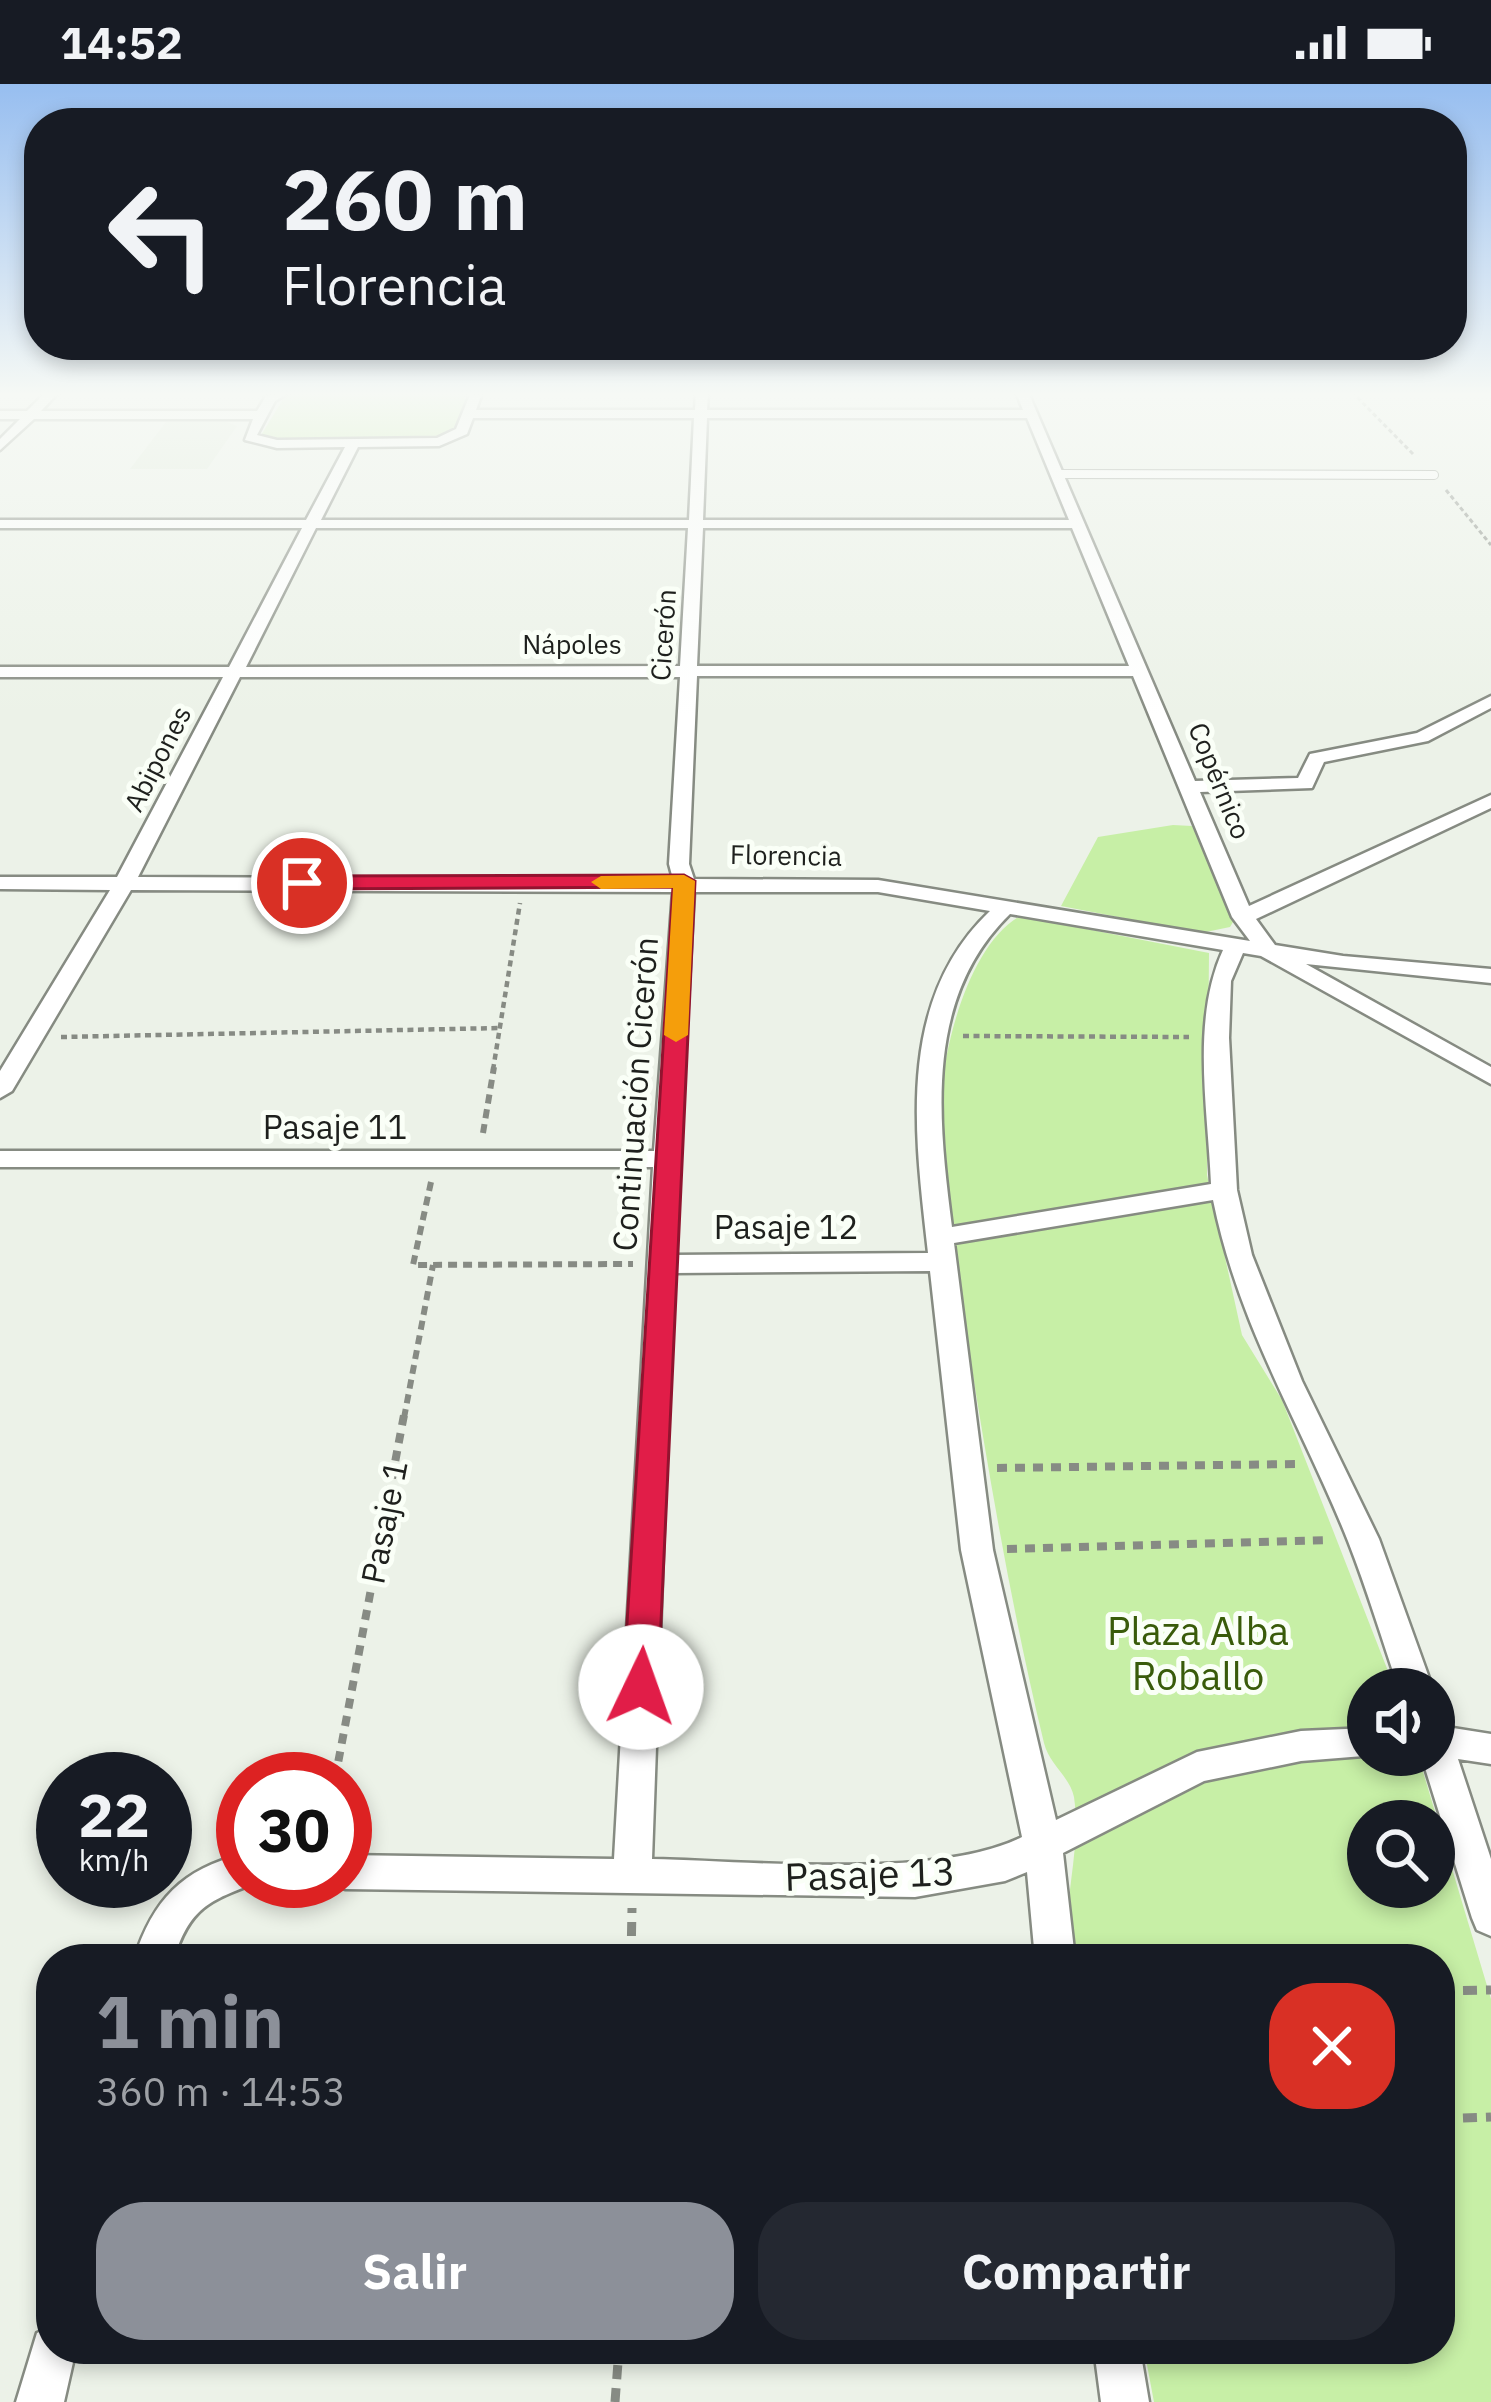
<!DOCTYPE html>
<html lang="es">
<head>
<meta charset="utf-8">
<style>
  :root { --surface:#171b24; --page:#242831; --text:#f1f3f6; --muted:#9ea1a6; --accent:#8c9099 }
  body { margin:0; font-family:"IBM Plex Sans",sans-serif; background:var(--page); color:var(--text); height:100vh; display:flex; flex-direction:column; font-size:45px; white-space:nowrap }
  * { box-sizing:border-box; margin:0 }
  p { font-size:39px; color:var(--muted) }
  .icon { flex:none; width:66px; height:66px; fill:none; stroke:currentColor; stroke-width:2; stroke-linecap:round; stroke-linejoin:round }
  .map { position:relative; flex:1; overflow:hidden }
  .drawer { position:absolute; left:36px; top:1860px; width:1419px; height:420px; display:flex; flex-direction:column; background:var(--surface); border-radius:48px; box-shadow:0 6px 18px #0003 }
  .drawer>* { flex:none }
  .hud { position:absolute; left:24px; top:24px; width:1443px; height:252px; border-radius:48px; box-shadow:0 6px 18px #0003; background:#171b24; color:var(--text); overflow:hidden }
  .buttons { position:absolute; left:1347px; top:1584px; display:grid; gap:24px }
  .buttons a { display:grid; place-items:center; width:108px; height:108px; border-radius:50%; background:var(--surface); box-shadow:0 6px 18px #0003; font-size:60px }
  .speed { position:absolute; left:36px; top:1668px; display:flex; gap:24px; font-size:60px; font-weight:700; text-align:center }
  .speed>* { display:grid; place-content:center; width:156px; height:156px; border-radius:50%; background:var(--surface); box-shadow:0 6px 18px #0003; line-height:1 }
  .speed small { font-size:30px; font-weight:400 }
  .speed .limit { border:18px solid #d22; background:#fff; color:#111 }
  .pin { position:absolute; display:grid; place-items:center; width:102px; height:102px; color:#fff; margin:-51px; border:6px solid #fff; border-radius:50%; box-shadow:0 3px 12px #0007 }
  .me { position:absolute; width:132px; margin:-66px; rotate:3deg; stroke-linejoin:round; filter:drop-shadow(0 0 9px #0008) }
  .turn { display:flex; align-items:center; gap:42px; height:252px; padding:0 60px; font-size:54px }
  .turn .icon { width:156px; height:156px; stroke-width:2.5 }
  .turn b { display:block; font-size:84px; line-height:102px }
  .round { display:grid; place-items:center; flex:none; width:126px; height:126px; border-radius:48px; background:var(--page) }
  .overview { display:flex; align-items:center; justify-content:space-between; height:204px; padding:0 60px }
  h1 { font-size:72px; font-weight:700; line-height:90px; color:var(--accent) }
  .primary-button { display:flex; gap:24px; margin-top:auto; padding:24px 60px }
  .primary-button a { flex:1; height:138px; border-radius:48px; background:var(--accent); color:#fff; font-size:48px; font-weight:700; line-height:138px; text-align:center }
  .primary-button a+a { background:var(--page); color:var(--text) }
  .status { display:flex; justify-content:space-between; align-items:center; height:84px; padding:0 60px; background:var(--surface); direction:ltr }
  .status svg { height:33px; fill:currentColor }
  .map>svg:first-child { display:block }
  .built { fill:#dfe9d8 }
  .green { fill:#c7efa6; fill-rule:evenodd }
  .lines { fill:none; stroke-linecap:round; stroke-linejoin:round }
  .service-casing { stroke:#868b82; stroke-width:10 }
  .minor-casing { stroke:#868b82; stroke-width:5 }
  .path-far4 { stroke:#878b84; stroke-width:3; stroke-dasharray:4.5 3; stroke-linecap:butt }
  .path-far3 { stroke:#878b84; stroke-width:4.5; stroke-dasharray:6 4.5; stroke-linecap:butt }
  .path-far2 { stroke:#878b84; stroke-width:6; stroke-dasharray:9 6; stroke-linecap:butt }
  .path-far1 { stroke:#878b84; stroke-width:8; stroke-dasharray:10 8; stroke-linecap:butt }
  .path { stroke:#878b84; stroke-width:9; stroke-dasharray:14 9; stroke-linecap:butt }
  .service { stroke:#fff; stroke-width:8 }
  .minor { fill:#fff; fill-rule:evenodd }
  .route { fill:#e11d48; stroke:#92132f; stroke-width:3 }
  .slow { fill:#f59e0b }
  .labels { text-anchor:middle; stroke-width:10; stroke-linejoin:round; paint-order:stroke }
  .far-street-label { font-size:27px; fill:#1e201d; stroke:#fafff7 }
  .street-label { font-size:33px; fill:#1e201d; stroke:#fafff7 }
  .near-park-label { font-size:39px; fill:#395b0a; stroke:#fafff7 }
  .near-street-label { font-size:39px; fill:#1e201d; stroke:#fafff7 }
</style>
</head>
<body>
<div class="status"><b>14:52</b><svg viewBox="0 0 49 12"><path d="M0 12V9h3v3zM5 12V6h3v6zM10 12V3h3v9zM15 12V0h3v12zM26 1h20v11H26zM47 4h2v5h-2z"/></svg></div>
<div class="map">
<svg width="1491" height="2318" viewBox="0 0 1491 2318">
  <rect width="100%" height="100%" fill="#ecf2e8"/>
  <!-- built -->
  <path class="built" d="M166 338H227L237 342 207 385H130Z"/>
  <!-- green -->
  <path class="green" d="M295 308H461L467 317 454 348 441 354 286 358 260 353 285 312Z
    M1173 741 1192 742 1236 833 1230 843 1201 849 1061 822 1098 753Z
    M1020 832 1209 869 1207 1091 1242 1251 1282 1316 1395 1605H1368V1671H1418L1491 1915V2318H1154L1144 2265H1440V1875H1069C1061 1818 1082 1769 1074 1713 1070 1693 1049 1680 1044 1659 1013 1531 991 1403 970 1273 957 1196 940 1115 940 1037 939 977 966 862 1020 832ZM1368 1737H1434V1803H1368Z"/>
  <g class="lines">
    <!-- service casing -->
    <g class="service-casing">
      <path id="service" d="M1056 390 1434 391"/>
    </g>
    <!-- minor casing -->
    <g class="minor-casing">
      <path id="minor" d="M46 308H59L41 327H257L266 312 290 308 275 317 257 351 277 356 437 354 456 345 469 313 464 308 481 312 476 326H695L696 308H708L707 326H1023L1016 308H1028L1195 697 1298 694 1310 670 1417 649 1491 612V624L1428 657 1324 678 1312 704 1200 708 1249 822 1491 711V724L1256 835 1275 861 1343 872 1491 885V899L1306 880 1491 983V1000L1261 872 1243 869 1231 897 1229 954 1237 1106 1252 1171 1302 1297 1379 1455 1433 1605H1399C1382 1556 1367 1505 1348 1457 1301 1339 1239 1244 1213 1116L954 1159 993 1466 1056 1736 1197 1668 1301 1647 1368 1644V1671H1376L1301 1677 1204 1697 1063 1769 1075 1875H1035L1027 1788 1005 1797 915 1813 345 1805 332 1800 345 1797V1771L614 1775 653 1083H0V1067H654L673 808 131 806 12 1007 0 1014V987L110 806 0 805V793H117L223 593H0V583H229L302 444H0V436H306L345 363 277 364 245 356 253 335H34L0 366V355L20 335H0V327H27ZM473 334H694L689 436H321L358 363 439 362 467 350ZM707 334H1027L1069 436H703ZM316 444H688L680 582 246 583ZM703 444H1072L1129 582H697ZM697 592H1133L1232 833 1250 857 878 796 694 795 689 780ZM240 593H680L669 780 673 795 138 793ZM694 808H878L990 827C895 917 915 1052 928 1169L674 1171ZM1010 830 1223 866C1191 936 1208 1025 1211 1100L952 1143C938 1034 924 914 1010 830ZM930 1187 961 1466 1022 1753C935 1796 752 1777 652 1775L673 1189Z
        M1434 1641 1491 1650V1680L1458 1675 1491 1775V1852L1477 1846 1472 1834 1421 1671H1434Z
        M243 1770V1797L256 1799C210 1816 189 1824 174 1875H134C153 1816 182 1785 243 1770Z
        M51 2243V2265H76L64 2318H16L37 2249Z
        M1094 2265H1140L1149 2318H1101Z"/>
    </g>
    <!-- path-far4 -->
    <path class="path-far4" d="M1352 308 1413 370
      M1446 406 1491 461"/>
    <!-- path-far3 -->
    <path class="path-far3" d="M963 952 1189 953
      M61 953 500 944
      M493 986 520 819"/>
    <!-- path-far2 -->
    <path class="path-far2" d="M483 1049 494 983
      M431 1098 413 1181 633 1180
      M404 1334 433 1181"/>
    <!-- path-far1 -->
    <path class="path-far1" d="M997 1384 1296 1380
      M1007 1465 1329 1456
      M335 1695 404 1331"/>
    <!-- path -->
    <path class="path" d="M631 1875 632 1824
      M1440 1907 1491 1906
      M1440 2035 1491 2033
      M615 2318 619 2265"/>
    <!-- service -->
    <use href="#service" class="service"/>
    <!-- minor -->
    <use href="#minor" class="minor"/>
  </g>
  <!-- sky -->
  <linearGradient id="sky" x2="0" y2="1"><stop stop-color="#97bef0"/><stop offset="0.49" stop-color="#f6f9f5"/><stop offset="1" stop-color="#f6f9f5" stop-opacity="0"/></linearGradient>
  <rect width="1491" height="633" fill="url(#sky)"/>
  <!-- route -->
  <path class="route" d="M684 791 695 797 658 1603 653 1613H628L623 1603 673 803 302 805 292 799 302 792Z"/>
  <!-- slow -->
  <path class="slow" d="M684 791 695 797 688 951 676 958 664 951 673 804 601 805 591 798 601 792Z"/>
  <g class="labels">
    <!-- far-street labels -->
    <g class="far-street-label">
      <text transform="translate(664 551) rotate(-86)" y="9">Cicerón</text>
      <text x="572" y="570">Nápoles</text>
      <text transform="translate(158 675) rotate(-63)" y="9">Abipones</text>
      <text transform="translate(1219 697) rotate(68)" y="9">Copérnico</text>
      <text transform="translate(786 772) rotate(1)" y="9">Florencia</text>
    </g>
    <!-- street labels -->
    <g class="street-label">
      <text transform="translate(635 1010) rotate(-86)" y="12">Continuación Cicerón</text>
      <text x="335" y="1055">Pasaje 11</text>
      <text x="786" y="1155">Pasaje 12</text>
      <text transform="translate(384 1438) rotate(-79)" y="12">Pasaje 1</text>
    </g>
    <!-- near-park labels -->
    <g class="near-park-label">
      <text x="1198" y="1561">Plaza Alba<tspan x="1198" dy="45">Roballo</tspan></text>
    </g>
    <!-- near-street labels -->
    <g class="near-street-label">
      <text transform="translate(870 1790) rotate(-2)" y="14">Pasaje 13</text>
    </g>
  </g>
</svg>
<div class="buttons">
<a><svg class="icon" aria-label="sound" viewBox="0 0 24 24"><path d="M4 9h4l5-4v14l-5-4H4zM17 9q2 3 0 6"/></svg></a>
<a><svg class="icon" aria-label="search" viewBox="0 0 24 24"><circle cx="10" cy="10" r="6"/><path d="M15 15l6 6"/></svg></a>
</div>
<div class="speed"><div>22<small>km/h</small></div><div class="limit">30</div></div>
<div class="pin" style="left:302px;top:799px;background:#d93025"><svg class="icon" aria-label="arrive" viewBox="0 0 24 24"><path d="M6 21V4h12l-3 4 3 4H6"/></svg></div>
<svg class="me" style="left:641px;top:1603px" viewBox="-20 -20 40 40"><circle r="19" fill="#fff"/><path d="M0-13L10 11 0 6-10 11z" fill="#e11d48"/></svg>
<div class="hud">
<div class="turn"><svg class="icon" aria-label="left" viewBox="0 0 24 24"><path d="M17 20v-9H6M10 6l-5 5 5 5"/></svg><div><b>260 m</b>Florencia</div></div>
</div>
<section class="drawer">
<div class="overview"><div><h1>1 min</h1><p>360 m · 14:53</p></div><a class="round" style="background:#d93025;color:#fff"><svg class="icon" aria-label="close" viewBox="0 0 24 24"><path d="M6 6l12 12M18 6L6 18"/></svg></a></div>
<div class="primary-button"><a>Salir</a><a>Compartir</a></div>
</section>
</div>
</body>
</html>
